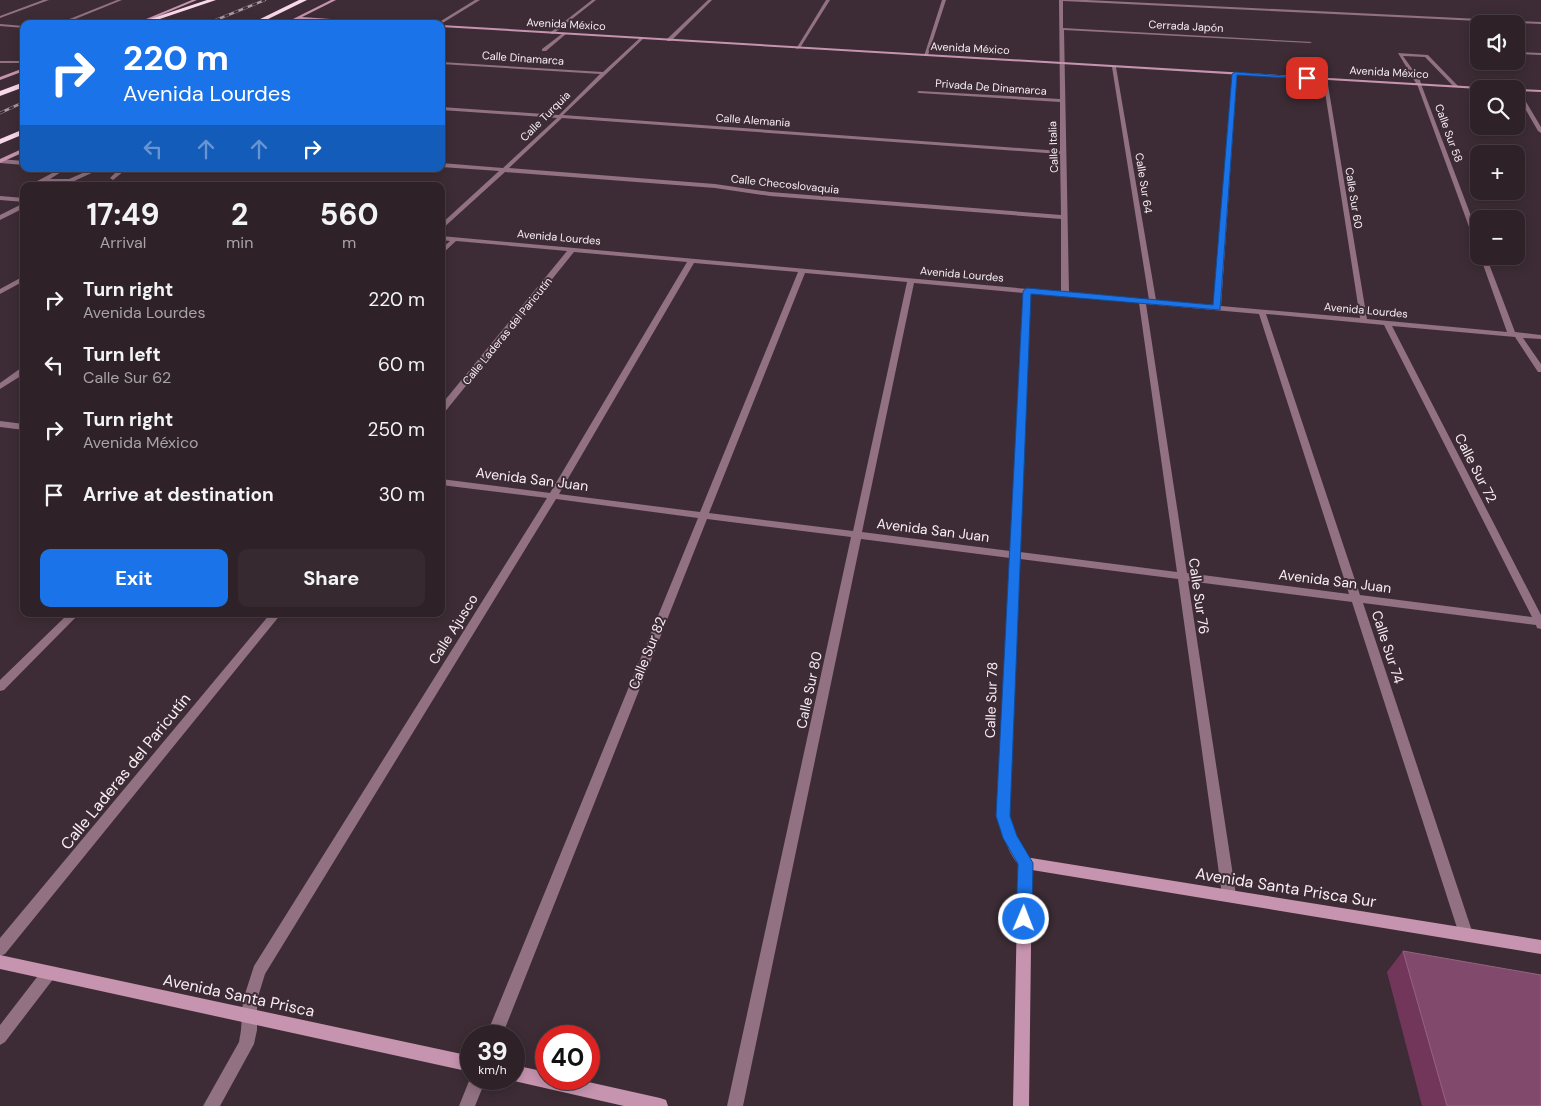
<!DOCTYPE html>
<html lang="en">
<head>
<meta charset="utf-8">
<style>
  :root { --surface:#2e2128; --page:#362930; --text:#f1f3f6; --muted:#a7a3a8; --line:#493e45; --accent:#1a73e8 }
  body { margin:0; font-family:"DM Sans",sans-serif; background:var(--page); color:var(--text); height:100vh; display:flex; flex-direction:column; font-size:19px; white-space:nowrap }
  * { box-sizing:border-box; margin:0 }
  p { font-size:16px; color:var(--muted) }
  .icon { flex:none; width:28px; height:28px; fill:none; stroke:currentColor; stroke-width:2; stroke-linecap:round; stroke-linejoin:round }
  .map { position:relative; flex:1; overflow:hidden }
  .panel { position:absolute; left:20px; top:182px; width:425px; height:435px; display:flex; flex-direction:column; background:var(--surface); border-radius:10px; box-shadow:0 2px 12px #0003,0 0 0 1px var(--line) }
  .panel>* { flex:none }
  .banner { position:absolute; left:20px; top:20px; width:425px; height:152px; border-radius:10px; box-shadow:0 2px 12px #0003,0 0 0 1px var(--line); background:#1a73e8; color:#fff; overflow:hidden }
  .fabs { position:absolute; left:1470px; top:15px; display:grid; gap:10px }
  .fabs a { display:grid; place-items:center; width:55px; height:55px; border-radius:10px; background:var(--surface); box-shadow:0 2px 12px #0003,0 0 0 1px var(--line); font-size:25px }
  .speed { position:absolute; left:460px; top:1025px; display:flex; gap:10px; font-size:25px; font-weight:700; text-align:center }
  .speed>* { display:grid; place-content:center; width:65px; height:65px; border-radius:50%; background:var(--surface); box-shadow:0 2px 12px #0003,0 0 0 1px var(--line); line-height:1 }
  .speed small { font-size:12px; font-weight:400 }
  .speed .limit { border:8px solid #d22; background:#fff; color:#111 }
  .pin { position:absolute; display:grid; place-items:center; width:42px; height:42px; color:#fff; margin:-21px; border-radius:10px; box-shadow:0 2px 8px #0006 }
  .me { position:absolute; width:55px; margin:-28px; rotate:1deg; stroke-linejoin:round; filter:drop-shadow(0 0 4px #0008) }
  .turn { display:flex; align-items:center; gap:18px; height:105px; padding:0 20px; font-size:22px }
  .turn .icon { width:65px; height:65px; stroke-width:2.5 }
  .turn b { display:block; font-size:35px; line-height:42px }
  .lanes { display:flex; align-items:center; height:48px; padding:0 20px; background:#0003; justify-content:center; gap:25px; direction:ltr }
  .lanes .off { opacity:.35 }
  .eta { display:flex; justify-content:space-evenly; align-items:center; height:85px; text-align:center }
  .eta b { font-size:30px; font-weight:700; line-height:35px }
  .cta { display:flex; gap:10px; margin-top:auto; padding:10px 20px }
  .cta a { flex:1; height:58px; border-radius:10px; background:var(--accent); color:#fff; font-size:20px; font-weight:700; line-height:58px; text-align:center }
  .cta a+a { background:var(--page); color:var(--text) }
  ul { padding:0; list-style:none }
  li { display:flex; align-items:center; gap:15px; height:65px; padding:0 20px }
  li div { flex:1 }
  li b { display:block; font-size:19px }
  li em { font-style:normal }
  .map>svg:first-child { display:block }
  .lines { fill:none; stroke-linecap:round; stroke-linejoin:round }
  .lane { fill:#917182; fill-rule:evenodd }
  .street { fill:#917182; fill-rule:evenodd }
  .secondary { fill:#c794b0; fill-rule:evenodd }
  .highway { fill:#f9d8e9; fill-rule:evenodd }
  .rail-casing { stroke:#a79aa1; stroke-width:2.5 }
  .rail { stroke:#3d2c35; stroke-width:2; stroke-dasharray:5; stroke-linecap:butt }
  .wall { fill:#73365b }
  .building { fill:#814a6c; stroke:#946381 }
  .route { fill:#1a73e8; stroke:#114b97 }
  .labels { text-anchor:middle; stroke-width:4; stroke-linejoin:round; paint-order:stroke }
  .far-street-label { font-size:11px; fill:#f9eef4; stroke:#3d2c35 }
  .street-label { font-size:14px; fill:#f9eef4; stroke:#3d2c35 }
  .near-street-label { font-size:16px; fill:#f9eef4; stroke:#3d2c35 }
</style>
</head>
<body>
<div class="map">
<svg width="1541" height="1106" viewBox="0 0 1541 1106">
  <rect width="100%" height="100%" fill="#3d2c35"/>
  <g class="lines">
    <!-- lane -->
    <path class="lane" d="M563 33 566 34 546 51H542V49Z
      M1398 53 1428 55 1458 86 1454 87 1425 57 1403 56 1420 80 1421 84 1417 85Z
      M0 61H24V63H0Z
      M0 159 24 161V165L0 163Z
      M92 169H115L124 171 113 180 110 178 116 172 98 170 70 183 44 182 35 186H28L56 171 61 172 50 179H69Z"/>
    <!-- street -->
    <path class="street" d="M43 0H49L0 18V16Z
      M117 0H122L63 24H57Z
      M475 0H480L441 24H436Z
      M592 0H596L553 34H551V32Z
      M708 0H712L671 41H667V39Z
      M826 0H830L800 48 796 49Z
      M942 0H946L928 55 924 56Z
      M1059 0H1087L1541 22V24L1063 1V28L1312 42 1310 43 1064 30 1069 292 1149 300 1112 67 1114 66 1116 67 1156 300 1214 305 1233 74 1235 73 1237 74 1221 306 1360 318 1323 79 1325 78 1327 79 1367 319 1507 332 1480 256H1486L1515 332 1541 335V339L1523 338 1541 364V372H1538L1515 337 1392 326 1541 615V629L1537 628 1536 625 1363 603 1473 934 1471 939 1466 941 1461 939 1459 934 1352 602 1188 581 1236 895 1234 899 1229 901 1224 899 1222 895 1178 579 1020 559 1009 816 1016 836 1032 863 1030 867 1025 869C1011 864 1001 830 997 816L1010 558 861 539 743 1106H727L851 537 707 519 502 1036H486L698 518 556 499 265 974 257 1000V1030L254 1044 220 1106H203L239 1042 241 1030 243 1000 254 966 547 498 441 485V479L550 493 687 262 574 252 444 413H441V405L567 251 456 241 441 255V249L450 241 441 240V236L1061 292V219L770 196 715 188 505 172 441 230V224L499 171 441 167V163L503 168 557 118 441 110V107L559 115 600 74 441 64V62L603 72 641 37 643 39 563 115 1060 151V102L919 93 917 92 919 91 1060 99ZM562 118 1060 154 1061 215 770 192 715 184 509 168ZM694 263 798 272 700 512 559 494ZM805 273 907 282 853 531 709 513ZM914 283 1023 293 1010 551 862 532ZM1030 293 1139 303 1177 572 1020 552ZM1146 304 1259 314 1349 594 1187 573ZM1266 314 1384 325 1532 617 1360 595Z
      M0 24 24 26V28L0 26Z
      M1516 52 1541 53V55L1516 54Z
      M1419 83 1421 84 1479 237V248L1476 246 1417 84Z
      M1516 89H1519V90L1541 127V133L1538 131 1516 93Z
      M0 196 24 198V202L0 200Z
      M24 203V208L0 220V215Z
      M24 276V281L0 294V289Z
      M21 368H24V374L0 389V383Z
      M0 421 24 424V430L0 427Z
      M68 614H79L4 690 0 691V680Z
      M270 614H281L5 954 0 956V938Z
      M49 966 54 968 56 973 54 978 5 1042 0 1045V1025L44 968Z
      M471 1076V1079H486L475 1106H459Z"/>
    <!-- secondary -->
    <path class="secondary" d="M192 0H197L140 24H134Z
      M331 0H336L302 17 402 24 298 19 289 24H283Z
      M441 25 1498 88 1500 89H1479L441 27Z
      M24 68V71L0 80V77Z
      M1515 89H1516L1541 90V92L1516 91Z
      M24 148V152L0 163V159Z
      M1025 857 1541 940V954L1032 870 1029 1106H1013L1018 863 1020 859Z
      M0 955 471 1056V1072L0 969Z
      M514 1065 546 1072V1079H575L660 1098 666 1100 668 1106H624L514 1081 509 1079H514Z"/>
    <!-- highway -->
    <path class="highway" d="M207 0H216L145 24H135Z
      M299 0H307L258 24H250Z
      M24 82V87L0 96V91Z
      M24 129V134L0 144V139Z"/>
    <!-- rail casing -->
    <g class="rail-casing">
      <path id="rail" d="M206 24 265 0
        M0 113 24 102"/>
    </g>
    <!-- rail -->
    <use href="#rail" class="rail"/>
  </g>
  <!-- wall -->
  <path class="wall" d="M1403 951 1541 1106H1422L1387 972Z"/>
  <!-- building -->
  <path class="building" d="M1403 951 1541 975V1106H1447Z"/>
  <!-- route -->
  <path class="route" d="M1235 72 1309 78 1307 79 1237 75 1220 310 1031 294 1010 816 1017 836 1033 863 1032 919 1030 924 1024 927 1019 924 1016 919 1018 864 1003 838 996 816 1023 291 1027 288 1213 305 1232 74Z"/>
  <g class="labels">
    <!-- far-street labels -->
    <g class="far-street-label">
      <text transform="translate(566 24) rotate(3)" y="4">Avenida México</text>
      <text transform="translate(1186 26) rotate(3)" y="4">Cerrada Japón</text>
      <text transform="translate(970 48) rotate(3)" y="4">Avenida México</text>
      <text transform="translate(523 58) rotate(4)" y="4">Calle Dinamarca</text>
      <text transform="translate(1389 72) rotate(3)" y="4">Avenida México</text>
      <text transform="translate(991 87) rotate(4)" y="4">Privada De Dinamarca</text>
      <text transform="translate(545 116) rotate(-45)" y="4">Calle Turquia</text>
      <text transform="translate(753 120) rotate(4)" y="4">Calle Alemania</text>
      <text transform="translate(1449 133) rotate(70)" y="4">Calle Sur 58</text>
      <text transform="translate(1053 147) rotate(-92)" y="4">Calle Italia</text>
      <text transform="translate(1144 183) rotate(81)" y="4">Calle Sur 64</text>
      <text transform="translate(785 184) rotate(6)" y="4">Calle Checoslovaquia</text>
      <text transform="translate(1354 198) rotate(81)" y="4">Calle Sur 60</text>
      <text transform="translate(559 237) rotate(5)" y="4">Avenida Lourdes</text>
      <text transform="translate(962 274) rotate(5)" y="4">Avenida Lourdes</text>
      <text transform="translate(1366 310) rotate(5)" y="4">Avenida Lourdes</text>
      <text transform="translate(507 331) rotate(-51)" y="4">Calle Laderas del Paricutín</text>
    </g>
    <!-- street labels -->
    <g class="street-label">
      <text transform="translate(1476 468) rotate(63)" y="5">Calle Sur 72</text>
      <text transform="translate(532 479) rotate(7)" y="5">Avenida San Juan</text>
      <text transform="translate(933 530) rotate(7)" y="5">Avenida San Juan</text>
      <text transform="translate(1335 581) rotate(7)" y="5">Avenida San Juan</text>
      <text transform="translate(1199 596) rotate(82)" y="5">Calle Sur 76</text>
      <text transform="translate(453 629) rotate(-58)" y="5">Calle Ajusco</text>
      <text transform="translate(1388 647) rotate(72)" y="5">Calle Sur 74</text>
      <text transform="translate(647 653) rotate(-68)" y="5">Calle Sur 82</text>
      <text transform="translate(809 690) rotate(-78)" y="5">Calle Sur 80</text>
      <text transform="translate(991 700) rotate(-88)" y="5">Calle Sur 78</text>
    </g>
    <!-- near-street labels -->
    <g class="near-street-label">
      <text transform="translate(125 771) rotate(-51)" y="6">Calle Laderas del Paricutín</text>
      <text transform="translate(1286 887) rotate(9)" y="6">Avenida Santa Prisca Sur</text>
      <text transform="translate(239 995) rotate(12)" y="6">Avenida Santa Prisca</text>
    </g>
  </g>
</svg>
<div class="fabs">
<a><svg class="icon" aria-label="sound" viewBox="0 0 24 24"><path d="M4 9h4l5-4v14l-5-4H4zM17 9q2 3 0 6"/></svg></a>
<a><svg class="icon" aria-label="search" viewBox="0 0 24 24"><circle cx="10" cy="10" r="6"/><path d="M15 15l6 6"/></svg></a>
<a>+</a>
<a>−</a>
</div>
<div class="speed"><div>39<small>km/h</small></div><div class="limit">40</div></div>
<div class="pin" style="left:1307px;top:78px;background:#d93025"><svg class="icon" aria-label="arrive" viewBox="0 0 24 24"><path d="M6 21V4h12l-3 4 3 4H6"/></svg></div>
<svg class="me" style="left:1024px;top:919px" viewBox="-20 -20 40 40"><circle r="17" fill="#1a73e8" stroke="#fff" stroke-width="3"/><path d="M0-11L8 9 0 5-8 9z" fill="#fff"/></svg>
<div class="banner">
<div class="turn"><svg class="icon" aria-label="right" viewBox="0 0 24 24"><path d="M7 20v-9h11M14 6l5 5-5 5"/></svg><div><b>220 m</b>Avenida Lourdes</div></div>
<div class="lanes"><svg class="icon off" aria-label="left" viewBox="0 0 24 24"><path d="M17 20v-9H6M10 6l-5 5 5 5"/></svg><svg class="icon off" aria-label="ahead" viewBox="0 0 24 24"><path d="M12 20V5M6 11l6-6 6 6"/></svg><svg class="icon off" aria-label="ahead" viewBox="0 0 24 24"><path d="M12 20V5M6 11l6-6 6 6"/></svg><svg class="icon" aria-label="right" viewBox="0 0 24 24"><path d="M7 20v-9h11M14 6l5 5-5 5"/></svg></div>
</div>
<section class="panel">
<div class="eta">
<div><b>17:49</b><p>Arrival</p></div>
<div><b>2</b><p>min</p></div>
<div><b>560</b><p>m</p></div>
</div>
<ul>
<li><svg class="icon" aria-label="right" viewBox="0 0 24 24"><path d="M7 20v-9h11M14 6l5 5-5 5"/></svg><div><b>Turn right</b><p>Avenida Lourdes</p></div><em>220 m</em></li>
<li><svg class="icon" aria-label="left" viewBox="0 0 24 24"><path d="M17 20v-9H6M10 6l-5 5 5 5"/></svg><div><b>Turn left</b><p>Calle Sur 62</p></div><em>60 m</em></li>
<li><svg class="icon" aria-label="right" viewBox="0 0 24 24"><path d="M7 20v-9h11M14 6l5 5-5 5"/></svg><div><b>Turn right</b><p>Avenida México</p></div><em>250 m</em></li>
<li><svg class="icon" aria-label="arrive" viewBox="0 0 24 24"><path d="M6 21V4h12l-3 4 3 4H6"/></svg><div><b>Arrive at destination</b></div><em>30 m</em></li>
</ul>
<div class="cta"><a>Exit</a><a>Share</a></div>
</section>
</div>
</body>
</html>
